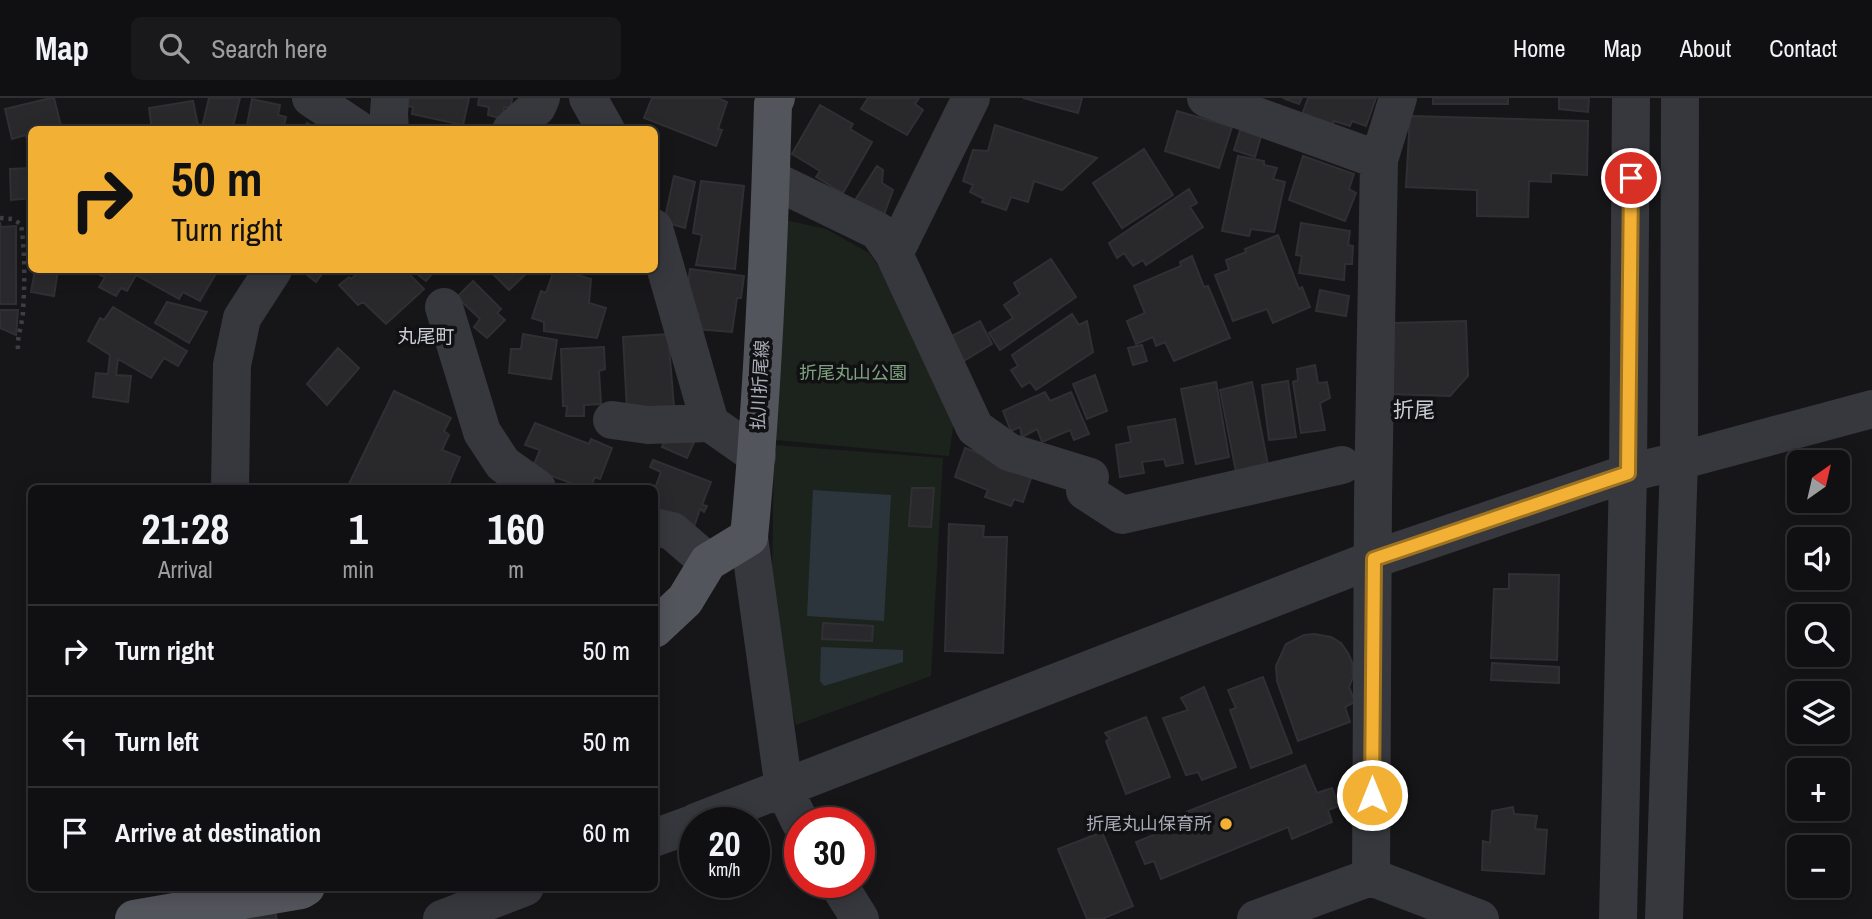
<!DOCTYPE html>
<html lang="en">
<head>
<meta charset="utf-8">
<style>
  :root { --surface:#101012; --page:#19191b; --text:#f1f3f6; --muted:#9c9d9f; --line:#303032 }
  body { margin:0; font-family:"Archivo Narrow","Noto Sans JP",sans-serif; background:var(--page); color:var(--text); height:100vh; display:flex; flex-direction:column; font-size:26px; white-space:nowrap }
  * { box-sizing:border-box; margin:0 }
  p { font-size:23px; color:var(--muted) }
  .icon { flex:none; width:38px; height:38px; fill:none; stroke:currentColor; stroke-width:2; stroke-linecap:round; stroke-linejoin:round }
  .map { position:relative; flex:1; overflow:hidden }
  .panel { position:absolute; left:28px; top:387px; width:630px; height:406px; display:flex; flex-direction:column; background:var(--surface); border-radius:10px; box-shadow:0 4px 18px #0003,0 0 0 2px var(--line) }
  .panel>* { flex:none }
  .top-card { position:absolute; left:28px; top:28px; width:630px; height:147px; border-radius:10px; box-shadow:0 4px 18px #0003,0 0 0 2px var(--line); background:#f2b134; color:#111; overflow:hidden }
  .needle { width:46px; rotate:34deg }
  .fabs { position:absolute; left:1787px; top:352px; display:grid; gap:14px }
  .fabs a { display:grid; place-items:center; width:63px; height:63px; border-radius:10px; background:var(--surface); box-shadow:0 4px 18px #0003,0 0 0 2px var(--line); font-size:35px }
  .speed { position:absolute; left:679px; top:709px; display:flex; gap:14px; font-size:35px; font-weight:700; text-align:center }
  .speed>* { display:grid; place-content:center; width:91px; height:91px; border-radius:50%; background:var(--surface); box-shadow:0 4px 18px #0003,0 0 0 2px var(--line); line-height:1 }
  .speed small { font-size:18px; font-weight:400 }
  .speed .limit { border:10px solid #d22; background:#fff; color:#111 }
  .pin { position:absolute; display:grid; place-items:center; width:60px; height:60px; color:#fff; margin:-30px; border:4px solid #fff; border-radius:50%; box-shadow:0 2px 7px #0007 }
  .me { position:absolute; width:77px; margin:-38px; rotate:0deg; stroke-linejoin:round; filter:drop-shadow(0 0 5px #0008) }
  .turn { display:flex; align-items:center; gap:24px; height:147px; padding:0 28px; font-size:32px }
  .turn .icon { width:91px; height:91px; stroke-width:2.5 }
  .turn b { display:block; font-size:49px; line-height:60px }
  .eta { display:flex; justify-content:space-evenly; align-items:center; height:119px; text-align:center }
  .eta b { font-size:42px; font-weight:800; line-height:49px }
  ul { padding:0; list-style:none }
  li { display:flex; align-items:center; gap:21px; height:91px; padding:0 28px; border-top:2px solid var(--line) }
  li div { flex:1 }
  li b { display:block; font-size:26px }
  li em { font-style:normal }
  header { display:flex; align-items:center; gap:42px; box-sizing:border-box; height:98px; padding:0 35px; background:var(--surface); border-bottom:2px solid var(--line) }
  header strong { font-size:33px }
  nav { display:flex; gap:38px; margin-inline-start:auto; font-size:24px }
  .search { width:490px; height:63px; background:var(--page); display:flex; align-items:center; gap:18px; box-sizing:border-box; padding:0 24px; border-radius:10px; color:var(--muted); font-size:26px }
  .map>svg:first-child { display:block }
  .green { fill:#1c231d }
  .water { fill:#2c353c }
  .building { fill:#29292c; stroke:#303034; stroke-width:2 }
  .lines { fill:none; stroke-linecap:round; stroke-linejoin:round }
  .path { stroke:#3d3f44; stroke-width:4.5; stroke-dasharray:3.5 5; stroke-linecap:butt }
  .minor { stroke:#37383d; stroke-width:38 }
  .major { stroke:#53555c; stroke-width:38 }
  .route-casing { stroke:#9d7322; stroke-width:18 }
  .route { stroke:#f2b134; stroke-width:12 }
  .poi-dot { fill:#f2b134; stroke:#111113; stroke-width:2.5 }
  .labels { text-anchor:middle; stroke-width:7; stroke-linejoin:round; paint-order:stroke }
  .park-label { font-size:18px; fill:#7fa381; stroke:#111113 }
  .street-label { font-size:18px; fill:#a8adb8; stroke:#111113 }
  .poi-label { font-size:18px; fill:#a8adb8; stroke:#111113; text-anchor:end }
  .neighbourhood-label { font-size:19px; fill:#c9ccd4; stroke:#111113 }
  .quarter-label { font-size:21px; fill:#c9ccd4; stroke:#111113 }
</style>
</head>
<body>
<header>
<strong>Map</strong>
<div class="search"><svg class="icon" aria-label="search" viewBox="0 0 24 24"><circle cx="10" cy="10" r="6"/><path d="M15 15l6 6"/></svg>Search here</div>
<nav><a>Home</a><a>Map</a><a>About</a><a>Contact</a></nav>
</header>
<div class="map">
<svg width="1872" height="821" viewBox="0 0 1872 821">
  <rect width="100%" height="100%" fill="#161618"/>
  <!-- green -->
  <path class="green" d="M781 121 826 131 869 155 891 186 954 323 949 358 775 342Z
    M774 347 943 360 931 578 796 627 775 547 772 485Z"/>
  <!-- water -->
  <path class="water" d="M813 392 891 397 884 523 807 518Z
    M821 549 903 552V564L824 588 820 583Z"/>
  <!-- building -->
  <path class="building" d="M51 0H54L62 32H32V52L29 53 26 37 12 41 5 11Z
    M209 0H240L232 32H210L202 29Z
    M409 0H469L463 27 412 16 413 9 407 8Z
    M479 0H512L511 10 504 9 503 21 488 17 489 9 478 7Z
    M652 0H718L727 4 718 31 722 32 716 48 644 20Z
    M868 0H919L915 6 923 12 907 37 861 11Z
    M1023 0H1082L1078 15Z
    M1283 0H1302L1299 6Z
    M1308 0H1376L1366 28 1352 23 1350 28 1334 23 1332 28 1302 17Z
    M1433 0H1508V6H1433Z
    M1559 0H1589L1588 14 1559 11Z
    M252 1 280 7 278 17 286 19 283 32H246Z
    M193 3 199 32H152L149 10Z
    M820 7 853 26 850 31 872 44 843 95 816 79 820 73 792 56Z
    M1177 13 1232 29 1219 70 1165 53Z
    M1410 18 1588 23 1587 77 1551 75V84L1529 83 1528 119 1477 118V92L1406 89Z
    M307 25 320 32H304Z
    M995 27 1097 60 1062 92 1034 83 1028 104 1011 99 1006 112 982 104 984 101 970 94 973 87 963 83 973 52 988 53Z
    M1241 29 1262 35 1255 59 1234 52Z
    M1144 51 1173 97 1122 130 1093 85Z
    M1238 58 1264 63V67L1277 70 1273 81 1285 84 1274 134 1251 131 1249 138 1222 133Z
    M1303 58 1354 76 1349 91 1356 95 1345 123 1289 102Z
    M877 68 883 72 882 85 893 92 881 125 852 107Z
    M32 70V100L11 102 10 71Z
    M674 78 695 84 685 130 664 124Z
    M701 83 744 88 735 171 696 167 702 137 693 135Z
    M1189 91 1197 105 1190 109 1203 129 1146 167 1143 162 1133 168 1124 155 1117 160 1109 145Z
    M0 124 1 129 16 128V206H0Z
    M1301 125 1350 133 1348 147 1353 148 1352 166H1345L1344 182 1299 175 1302 158 1296 157Z
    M1278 137 1299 191 1302 189 1310 209 1273 225 1267 211 1233 223 1215 177 1229 172 1226 162 1246 154 1245 151Z
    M1192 158 1204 189 1208 188 1230 240 1174 263 1165 244 1156 248 1153 239 1136 246 1127 223 1145 215 1134 188 1181 168 1180 164Z
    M1051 161 1076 199 1000 252 989 235 1013 220 1004 207 1020 196 1014 185Z
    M690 171 744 178 741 200H737L732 234 696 231 699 216 684 215Z
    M35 172H58L54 198 31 194Z
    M103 172H218L200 203 183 194 179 201 136 177 127 193 121 190 116 198 99 189 105 179 100 177Z
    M301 172H325L316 184Z
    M361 172H405L424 191 386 226 363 204 358 207 339 187 349 179 351 181Z
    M412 172H428L433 175 426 183Z
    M489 172H530L509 192Z
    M554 172H560L591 181 589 205 606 210 597 240 544 233V224L532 220 541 193 546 195Z
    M473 183 501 211 497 215 505 222 487 240 474 229 480 221 457 199Z
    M1320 192 1349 198 1346 218 1316 213Z
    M167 204 207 214 189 245 155 225Z
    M113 209 187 253 178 268 164 260 151 280 118 261 116 277 131 278 128 304 93 299 96 275 108 276 110 257 88 243 100 220 104 222Z
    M0 212H18L16 237 0 230Z
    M1072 216 1079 227 1087 223 1093 254 1036 292 1030 284 1022 289 1011 272 1018 268 1012 257Z
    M980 223 992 246 962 264 952 238Z
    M1466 223 1468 278 1450 298 1390 296 1393 225Z
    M523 236 557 242 551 281 509 275 511 251H521Z
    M668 236 674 309 627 312 623 239Z
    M1142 247 1147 263 1133 267 1128 250Z
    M604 249 605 271 599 273 601 306 584 307V318H566L567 308H563L561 251Z
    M338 250 359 270 327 307 307 286Z
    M1315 267 1318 285 1327 284 1330 300 1320 305 1325 332 1301 335 1293 284 1298 282 1297 271Z
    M1095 277 1107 313 1087 321 1073 286Z
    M1288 283 1296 339 1269 342 1262 287Z
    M1216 284 1229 359 1196 366 1181 291Z
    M1252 284 1268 367 1236 374 1220 292Z
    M394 293 451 320 444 333 449 337 442 352 460 359 447 390H434L425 386 423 390H347Z
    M1045 294 1050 303 1071 294 1089 336 1074 342 1070 332 1042 344 1037 331 1022 339 1020 329 1011 333 1003 313Z
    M1175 321 1183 365 1166 368 1164 361 1142 364 1144 375 1120 379 1116 347 1131 344 1128 329Z
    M535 325 589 346 591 341 612 350 600 381 595 379 590 390H585L532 371 540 352 525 347Z
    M669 331 695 342 687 360 662 349Z
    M965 350 1027 373 1031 380 1023 404 1014 401 1011 408 985 399 988 392 955 379Z
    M653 362 711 384 702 407 707 408 704 414 700 411 694 429 654 414V393L661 374 650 369Z
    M912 390H934L931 429 909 428Z
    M949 426 984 428 983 439H1007L1003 555 945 553Z
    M1509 476 1559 477 1557 562 1491 560 1494 491H1509Z
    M823 525 873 528 872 543 822 541Z
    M1314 536 1331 539 1341 545 1348 555 1352 564 1353 579 1349 589 1355 604 1345 609 1350 624 1298 643 1277 583 1276 568 1286 546 1304 537Z
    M1492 565 1559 569V585L1491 582Z
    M1263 579 1292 655 1251 670 1230 612 1236 610 1228 592Z
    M1204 589 1236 669 1202 682 1198 674 1186 677 1163 620 1188 612 1181 600Z
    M1146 619 1170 679 1126 696 1106 643 1110 641 1105 635Z
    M1305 667 1317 695 1332 690 1339 708 1328 712 1332 724 1292 741 1288 729 1161 781 1154 763 1145 766 1136 744 1161 734 1158 725Z
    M1513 709 1514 716 1537 718 1535 731 1547 732 1544 776 1482 772 1483 743 1490 745 1492 713Z
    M1110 723 1113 731 1104 735 1101 726Z
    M1102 734 1133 808 1102 821H1087L1058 751Z
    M275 814 277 821H235Z"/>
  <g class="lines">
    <!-- path -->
    <path class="path" d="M0 120 12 121 21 126C25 154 25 183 23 212 23 225 17 237 18 251"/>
    <!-- minor -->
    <path class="minor" d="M311 0 359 32
      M588 0 606 32
      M1206 0 1379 62
      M390 32 389 16 390 0
      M511 32 537 9 541 0
      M771 81 878 133 894 156 975 330 1009 354 1090 379 1085 393 1122 417 1342 367
      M654 130 710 325 757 358
      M894 156 971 0
      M444 209 482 334 503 366 537 390
      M612 322 648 327 710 325
      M230 390 232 267 242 220 273 172
      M654 429 672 433 708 464
      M749 439 784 691 800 724
      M696 724 1374 461 1628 375 1679 363 1872 311
      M654 740 695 725
      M1371 779 1373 401 1379 62 1398 0
      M837 784 860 821
      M442 821 525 789
      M1256 821 1371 779 1480 821
      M1618 821 1628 375 1631 0
      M1664 821 1679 363 1680 0"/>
    <!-- major -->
    <path class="major" d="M654 531 685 502 708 464 749 439C763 295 769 150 773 6L776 0
      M134 821 301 792 306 789"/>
  </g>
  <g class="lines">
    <!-- route casing -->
    <g class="route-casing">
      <path id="route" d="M1372 697 1374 461 1628 375 1631 80"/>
    </g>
    <!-- route -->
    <use href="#route" class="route"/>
  </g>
  <!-- markers -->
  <circle class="poi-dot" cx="1226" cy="726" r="7"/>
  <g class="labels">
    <!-- park labels -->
    <g class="park-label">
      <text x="853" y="281">折尾丸山公園</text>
    </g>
    <!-- street labels -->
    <g class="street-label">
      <text transform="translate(760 287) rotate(-87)" y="6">払川折尾線</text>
    </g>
    <!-- poi labels -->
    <g class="poi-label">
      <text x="1212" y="732">折尾丸山保育所</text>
    </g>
    <!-- neighbourhood labels -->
    <g class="neighbourhood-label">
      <text x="426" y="245">丸尾町</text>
    </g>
    <!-- quarter labels -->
    <g class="quarter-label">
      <text x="1414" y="319">折尾</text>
    </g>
  </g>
</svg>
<div class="fabs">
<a><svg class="needle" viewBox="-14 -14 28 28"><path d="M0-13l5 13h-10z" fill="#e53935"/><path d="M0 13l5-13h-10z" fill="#9c9d9f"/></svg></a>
<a><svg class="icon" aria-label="sound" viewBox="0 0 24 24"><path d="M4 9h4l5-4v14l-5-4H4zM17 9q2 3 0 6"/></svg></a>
<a><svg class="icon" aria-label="search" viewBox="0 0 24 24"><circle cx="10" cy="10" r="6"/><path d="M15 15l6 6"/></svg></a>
<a><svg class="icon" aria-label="layers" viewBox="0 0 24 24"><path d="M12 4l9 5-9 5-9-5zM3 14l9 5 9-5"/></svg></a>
<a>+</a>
<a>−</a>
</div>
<div class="speed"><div>20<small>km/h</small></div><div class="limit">30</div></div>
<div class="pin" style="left:1631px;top:80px;background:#d93025"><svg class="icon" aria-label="arrive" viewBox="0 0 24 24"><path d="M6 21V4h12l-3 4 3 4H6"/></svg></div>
<svg class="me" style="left:1372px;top:697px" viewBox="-20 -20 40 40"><circle r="17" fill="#f2b134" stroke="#fff" stroke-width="3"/><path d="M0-11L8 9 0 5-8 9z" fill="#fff"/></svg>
<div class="top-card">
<div class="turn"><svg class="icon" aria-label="right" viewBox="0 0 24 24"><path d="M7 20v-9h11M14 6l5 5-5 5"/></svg><div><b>50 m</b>Turn right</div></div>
</div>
<section class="panel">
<div class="eta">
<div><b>21:28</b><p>Arrival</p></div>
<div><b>1</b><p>min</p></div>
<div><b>160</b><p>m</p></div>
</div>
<ul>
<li><svg class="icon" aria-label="right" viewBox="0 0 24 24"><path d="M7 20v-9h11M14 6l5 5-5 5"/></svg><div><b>Turn right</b></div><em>50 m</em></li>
<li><svg class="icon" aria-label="left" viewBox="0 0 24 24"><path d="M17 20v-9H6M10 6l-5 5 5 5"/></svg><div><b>Turn left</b></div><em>50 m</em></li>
<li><svg class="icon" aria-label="arrive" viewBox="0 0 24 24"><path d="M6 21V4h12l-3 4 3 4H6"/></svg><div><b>Arrive at destination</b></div><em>60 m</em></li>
</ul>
</section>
</div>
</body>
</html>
